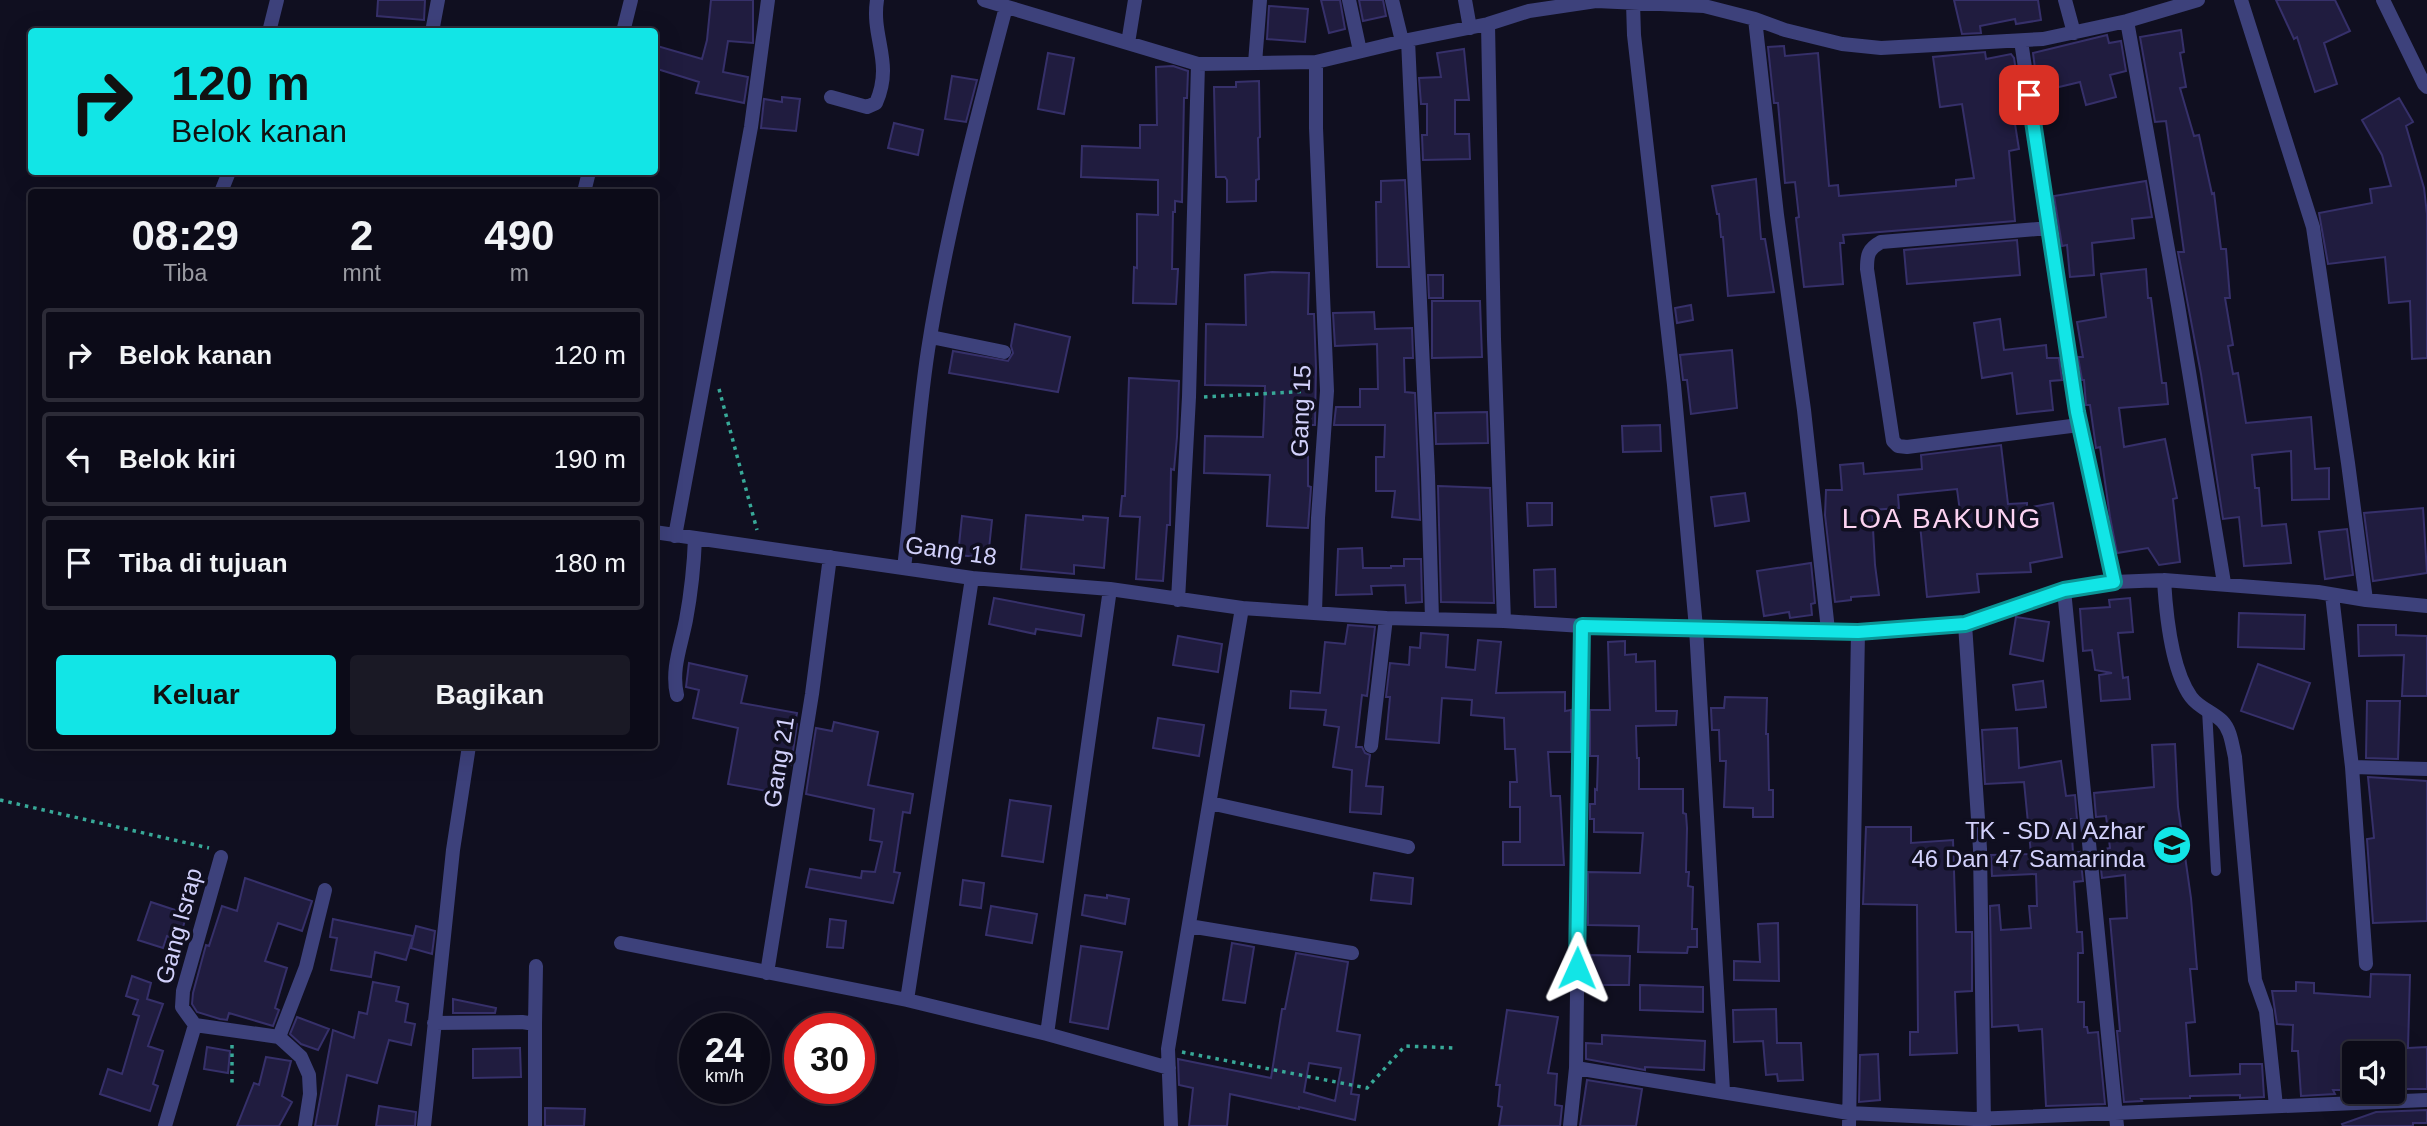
<!DOCTYPE html>
<html lang="id">
<head>
<meta charset="utf-8">
<style>
  :root { --surface:#0c0b18; --page:#1a1925; --text:#f1f3f6; --muted:#9a9ba2; --line:#2c2b37; --accent:#12e5e6 }
  body { margin:0; font-family:Arial,sans-serif; background:var(--page); color:var(--text); height:100vh; display:flex; flex-direction:column; font-size:26px; white-space:nowrap }
  * { box-sizing:border-box; margin:0 }
  p { font-size:23px; color:var(--muted) }
  .icon { flex:none; width:38px; height:38px; fill:none; stroke:currentColor; stroke-width:2; stroke-linecap:round; stroke-linejoin:round }
  .map { position:relative; flex:1; overflow:hidden }
  .details { position:absolute; left:28px; top:189px; width:630px; height:560px; display:flex; flex-direction:column; background:var(--surface); border-radius:7px; box-shadow:0 7px 28px #0002,0 0 0 2px var(--line) }
  .details>* { flex:none }
  .banner { position:absolute; left:28px; top:28px; width:630px; height:147px; border-radius:7px; box-shadow:0 7px 28px #0002,0 0 0 2px var(--line); background:#12e5e6; color:#111; overflow:hidden }
  .buttons { position:absolute; left:2342px; top:1041px; display:grid; gap:14px }
  .buttons a { display:grid; place-items:center; width:63px; height:63px; border-radius:7px; background:var(--surface); box-shadow:0 7px 28px #0002,0 0 0 2px var(--line); font-size:35px }
  .speed { position:absolute; left:679px; top:1013px; display:flex; gap:14px; font-size:35px; font-weight:700; text-align:center }
  .speed>* { display:grid; place-content:center; width:91px; height:91px; border-radius:50%; background:var(--surface); box-shadow:0 7px 28px #0002,0 0 0 2px var(--line); line-height:1 }
  .speed small { font-size:18px; font-weight:400 }
  .speed .limit { border:10px solid #d22; background:#fff; color:#111 }
  .pin { position:absolute; display:grid; place-items:center; width:60px; height:60px; color:#fff; margin:-30px; border-radius:14px; box-shadow:0 4px 10px #0006 }
  .me { position:absolute; width:77px; margin:-38px; rotate:1deg; stroke-linejoin:round; filter:drop-shadow(0 0 5px #0008) }
  .turn { display:flex; align-items:center; gap:24px; height:147px; padding:0 28px; font-size:32px }
  .turn .icon { width:91px; height:91px; stroke-width:2.5 }
  .turn b { display:block; font-size:49px; line-height:60px }
  .eta { display:flex; justify-content:space-evenly; align-items:center; height:119px; text-align:center }
  .eta b { font-size:42px; font-weight:700; line-height:49px }
  .button { display:flex; gap:14px; margin-top:auto; padding:14px 28px }
  .button a { flex:1; height:80px; border-radius:7px; background:var(--accent); color:#111; font-size:28px; font-weight:700; line-height:80px; text-align:center }
  .button a+a { background:var(--page); color:var(--text) }
  ul { padding:0; list-style:none }
  li { display:flex; align-items:center; gap:21px; height:94px; margin:0 14px 10px; padding:0 14px; border:4px solid var(--line); border-radius:7px }
  li div { flex:1 }
  li b { display:block; font-size:26px }
  li em { font-style:normal }
  .map>svg:first-child { display:block }
  .building { fill:#201c3f; stroke:#36306a; stroke-width:2; fill-rule:evenodd }
  .lines { fill:none; stroke-linecap:round; stroke-linejoin:round }
  .path { stroke:#38a998; stroke-width:3.5; stroke-dasharray:3.5 5; stroke-linecap:butt }
  .service { stroke:#3d417b; stroke-width:10 }
  .minor { stroke:#3d417b; stroke-width:14 }
  .route-casing { stroke:#0c9596; stroke-width:18 }
  .route { stroke:#12e5e6; stroke-width:12 }
  .labels { text-anchor:middle; stroke-width:7; stroke-linejoin:round; paint-order:stroke }
  .street-label { font-size:24px; fill:#d2d1fb; stroke:#100f20 }
  .poi-label { font-size:24px; fill:#d2d1fb; stroke:#100f20; text-anchor:end }
  .quarter-label { font-size:28px; letter-spacing:2px; fill:#fcd3f1; stroke:#100f20 }
</style>
</head>
<body>
<div class="map">
<svg width="2427" height="1126" viewBox="0 0 2427 1126">
  <rect width="100%" height="100%" fill="#100f20"/>
  <!-- building -->
  <path class="building" d="M378 0H425L424 20 377 16Z
    M711 0H753V43L728 41 723 72 748 77 744 103 696 93 699 82 654 68V45L702 59 707 40Z
    M1321 0H1340L1345 29 1329 33Z
    M1359 0H1383L1386 16 1363 21Z
    M1954 0H2038L2041 20 2016 24 2015 19 1980 26 1981 33 1962 34Z
    M2276 0H2335L2350 31 2324 43 2337 84 2315 92 2297 37 2294 39Z
    M1269 6 1308 9 1305 42 1267 39Z
    M2181 30 2184 52 2180 53 2186 87 2180 88 2194 136 2199 135 2212 194 2214 193 2221 249H2226L2230 298H2225L2233 345 2228 346 2233 374 2238 373 2246 423 2311 417 2315 469 2329 468V499L2292 500 2291 451 2252 455 2255 488H2259L2262 526 2286 524 2291 563 2244 566 2239 517 2223 519 2201 374 2178 252H2184L2166 121 2155 122 2140 37Z
    M2107 35 2109 43 2121 41 2126 71 2110 75 2116 97 2086 105 2080 82 2038 92 2033 53Z
    M1784 46 1785 56 1818 53 1829 186 1838 185 1839 196 1956 186V180L1974 178 1962 104 1940 107 1933 57 1985 52 1986 59 2011 54 2014 58 2020 97 2011 99 2019 149 2009 151 2015 221 1843 235 1844 243H1840L1843 284 1804 287 1796 218 1799 217 1795 182 1785 183 1778 103H1774L1768 47Z
    M1464 49 1469 100H1455V134H1469L1470 159 1423 160 1422 135H1427V104H1421L1419 78 1441 77 1437 53Z
    M1048 53 1074 58 1064 114 1038 109Z
    M1173 66 1188 71 1187 98H1184L1182 202 1175 201V212H1173L1172 269H1178L1176 304 1133 303 1134 267 1137 268V214L1158 215V180L1081 177 1082 146 1140 148V125H1157L1156 67Z
    M952 76 977 80 966 122 945 119Z
    M1259 81 1260 137 1258 138 1259 179 1256 180V201L1227 202V180L1225 177H1216L1214 87H1236V82Z
    M782 97 800 99 796 131 761 128 764 99 782 102Z
    M2399 98 2413 122 2406 126 2424 188 2427 214V358L2412 359 2410 301 2389 303 2385 257 2328 264 2319 213 2372 203 2370 189 2391 186 2382 155 2362 120Z
    M894 123 923 130 918 155 888 148Z
    M1756 179 1761 239H1765L1774 292 1728 296 1723 237H1721L1719 214H1717L1712 186Z
    M1405 180 1409 267H1377L1376 202H1381V181Z
    M2146 181 2152 217 2132 219 2134 238 2092 243 2094 275 2070 277 2067 245 2062 246 2054 196Z
    M2017 240 2020 275 1907 284 1904 250Z
    M2146 269 2148 298H2151L2162 383H2166L2168 404 2119 408 2124 447 2165 439 2177 498 2173 499 2180 562 2159 565 2148 548 2117 553 2110 517 2100 447 2096 448 2090 405H2086L2084 380H2082L2078 357H2083L2077 322 2106 317 2101 274Z
    M1272 272 1309 273 1308 314H1314L1316 368 1315 425H1308V486L1311 487 1308 528 1267 526 1270 475 1204 473 1205 436 1263 437 1264 415 1265 386 1205 385 1206 324 1246 325 1245 275Z
    M1428 275H1443V298H1429Z
    M1432 301H1480L1482 357 1432 358Z
    M1691 305 1693 320 1677 323 1675 308Z
    M1374 312 1375 329 1412 328 1413 358H1404L1405 392 1415 393 1420 520 1392 517 1395 491H1376V457H1384L1385 425H1334L1336 407H1360V389H1378L1377 344 1335 346 1333 313Z
    M2000 319 2004 350 2046 345 2047 358H2059L2062 380 2050 381 2053 410 2017 414 2012 373 1982 378 1974 323Z
    M1015 324 1070 337 1058 392 949 373 953 351 1008 361 1013 353 1011 346Z
    M1732 350 1737 408 1691 414 1687 380H1683L1680 355Z
    M1129 378 1179 381 1177 437 1174 470 1171 469 1170 525H1167L1163 581 1136 579 1140 517 1120 516 1122 496H1125Z
    M1487 412 1488 443 1436 444 1435 413Z
    M1660 425 1661 451 1623 452 1622 426Z
    M2001 445 2008 504 2027 503V508L2053 503 2062 557 2030 563 2031 572 1977 574 1979 592 1927 597 1920 524 1961 519 1957 489 1898 495 1899 508 1872 510 1875 565 1879 595 1851 597V600L1835 602 1825 515 1826 490H1842L1840 465 1863 463 1864 474 1922 469 1921 455Z
    M1438 486 1490 488 1494 603 1441 602Z
    M1745 493 1749 521 1715 526 1711 497Z
    M1527 503H1552V525L1528 526Z
    M2423 508 2427 573 2373 581 2364 513Z
    M1026 515 1083 520V516L1108 518 1104 568 1074 565V574L1021 569Z
    M962 516 992 520 988 558 958 555Z
    M2347 529 2353 575 2325 579 2319 532Z
    M1362 548 1363 568H1391V566H1404V559H1421L1422 602 1406 603 1405 585 1371 586 1372 594 1336 595 1338 549Z
    M1811 563 1815 603 1811 604 1812 615 1790 618 1789 612 1764 616 1757 571Z
    M1555 569 1556 607H1535L1534 570Z
    M994 598 1084 615 1081 636 1036 629 1035 634 989 624Z
    M2130 598 2133 632 2118 633 2123 678 2128 677 2130 699 2101 701 2099 675 2112 673 2095 670 2092 650 2083 651 2080 609 2110 607 2109 600Z
    M2239 613 2305 615 2304 649 2238 647Z
    M2016 617 2049 622 2043 661 2010 654Z
    M1348 625 1375 627 1367 696 1362 695 1356 747H1362L1365 753 1370 755 1366 786 1383 787 1381 814 1350 812 1352 770 1333 767 1339 727 1324 725 1326 710 1290 708 1291 691 1320 693 1325 642 1345 644Z
    M2358 625H2396V635L2427 636V696H2402L2404 655 2359 656Z
    M1421 633 1448 635 1446 667 1475 670 1478 640 1501 642 1496 693 1565 692V711L1571 710V752H1548L1551 796H1560L1564 865H1503V842H1520V807H1510V782H1517L1515 749H1505L1504 718 1471 715 1472 700 1442 698 1439 743 1386 739 1390 697H1386L1390 663 1409 665 1410 647 1420 648Z
    M1178 636 1222 644 1218 672 1173 665Z
    M1625 641V655L1636 654V662L1655 661 1656 711H1677L1676 725 1636 726 1637 758H1639V789H1683V813L1686 814 1687 828 1686 872H1689L1688 886 1693 887 1692 929H1697V947H1688L1687 953 1638 952 1639 926 1588 925V872L1640 873 1643 833 1594 832V819H1590V804H1595V789L1597 790 1598 756H1590V710H1610L1608 642Z
    M689 663 747 676 741 703 797 713 795 723 797 724 791 765 777 762 772 792 728 784 738 728 693 718 699 690 686 687Z
    M2258 664 2310 683 2293 729 2241 711Z
    M2043 681 2046 707 2016 710 2013 685Z
    M1725 697 1767 698 1766 734H1768L1769 790H1773V817H1753V808L1724 807 1726 761H1720L1719 730H1712L1711 708H1724Z
    M2367 701H2400L2398 759 2366 758Z
    M1158 718 1204 725 1199 756 1153 748Z
    M834 722 878 732 868 785 913 794 910 813 903 812 894 872 900 873 893 903 806 887 810 869 861 878 862 871 875 872 882 842 870 840 874 809 806 794 816 728 832 731Z
    M2017 728 2019 768 2061 761 2066 796 2075 795 2077 819H2071L2073 853 2080 852 2083 881 2074 882 2077 932H2082L2083 953H2078V1002H2084V1027H2087L2088 1033 2098 1032 2105 1104 2046 1106 2042 1029 2019 1031 2018 1025 1992 1027 1990 906 1999 905 2001 930 2031 928 2029 906H2037L2036 874 1992 876 1991 855 2031 854 2024 782 1985 784 1982 730Z
    M2175 744 2178 807 2191 898 2197 969H2190L2195 1022 2186 1023 2190 1076 2240 1074V1064H2262L2264 1097 2240 1098V1095L2190 1096V1098L2141 1099 2142 1101 2124 1102 2117 1031H2120L2110 919 2127 918 2125 875 2102 878 2099 850 2110 848 2106 816 2096 817 2094 793 2154 787 2152 745Z
    M2368 777 2427 781V921L2373 923 2367 839 2374 838Z
    M1010 800 1051 806 1043 862 1002 856Z
    M1866 827H1911V843L1953 840 1956 932H1972V991L1955 992 1957 1053 1910 1055V1032H1918L1917 905 1863 904Z
    M1374 873 1413 878 1411 904 1371 900Z
    M245 878 312 901 302 931 278 923 265 961 287 968 275 1008 279 1010 273 1026 229 1013 227 1020 220 1019 197 1012 192 1004 193 993 206 945 209 946 222 906 237 911Z
    M963 880 984 883 981 908 960 905Z
    M1085 895 1107 898V895L1129 899 1125 924 1082 915Z
    M151 902 187 914 179 940 167 936 163 948 138 940Z
    M991 906 1037 914 1032 943 986 935Z
    M333 919 413 936 406 960 375 952 371 977 331 970 337 938 330 937Z
    M830 919 846 921 843 948 827 947Z
    M1778 923 1779 981 1734 980V961L1760 962 1758 924Z
    M416 926 435 931 432 954 411 948Z
    M1232 943 1254 947 1245 1003 1223 1000Z
    M1081 946 1122 952 1108 1029 1070 1022Z
    M1296 953 1348 962 1337 1031 1360 1035 1351 1094 1359 1095 1355 1120 1299 1107V1109L1230 1094 1227 1126H1189L1193 1088 1179 1085 1178 1059 1271 1078 1282 1009H1285ZM1309 1063 1341 1068 1335 1101 1304 1092Z
    M1589 955 1630 956 1629 985H1589Z
    M2371 974 2410 975 2408 1048 2427 1047V1089H2392V1054H2354V1090H2333L2335 1094 2301 1096 2298 1051H2292L2293 1025 2277 1024 2272 991H2296V982L2314 983V993L2370 997Z
    M132 976 151 983 147 999 163 1004 148 1046 163 1051 153 1084 158 1086 150 1111 100 1094 108 1069 122 1074 139 1016 133 1014 138 1000 126 996Z
    M373 982 399 987 396 1001 408 1004 405 1022 415 1024 411 1045 389 1040 377 1083 347 1075 337 1126H315L333 1030 354 1038 359 1012 367 1014Z
    M1640 985 1703 987V1012L1640 1010Z
    M453 999 496 1008 495 1013H453Z
    M1776 1009 1777 1043H1801L1803 1080 1778 1081 1777 1074 1766 1075 1763 1041 1734 1042 1733 1010Z
    M1507 1010 1558 1017 1548 1073 1557 1074 1555 1105 1562 1106 1560 1126H1499L1502 1107 1498 1106 1500 1085H1496Z
    M297 1017 329 1029 318 1050 301 1044 290 1034Z
    M1602 1035 1705 1041 1704 1070 1645 1067V1070L1586 1059V1043L1602 1044Z
    M207 1047 230 1051 228 1073 204 1069Z
    M520 1048 521 1077 473 1078V1049Z
    M1878 1054 1880 1100 1859 1102 1860 1055Z
    M266 1057 291 1061 282 1096 292 1102 279 1126H237L254 1083 259 1085Z
    M1587 1080 1642 1089 1636 1126H1580Z
    M379 1106 416 1112 415 1126H376Z
    M545 1108 585 1109 584 1126H545Z
    M2427 1110V1123H2413V1126H2343L2342 1124 2376 1112Z"/>
  <g class="lines">
    <!-- path -->
    <path class="path" d="M719 389 757 530
      M1204 397 1311 391
      M0 800 209 848
      M232 1045V1085
      M1182 1052 1367 1088 1405 1046 1455 1048"/>
    <!-- service -->
    <path class="service" d="M2207 710 2216 871"/>
    <!-- minor -->
    <path class="minor" d="M984 0 1198 64 1316 62 1408 40 1488 24 1529 11 1596 1 1704 6 1755 19 1785 30 1842 44 1881 48 2043 39 2127 21 2198 0
      M1349 0 1360 51
      M1392 0 1402 41
      M1465 0 1470 28
      M2065 0 2074 33
      M2241 0 2313 227 2348 463 2366 600
      M2383 0 2424 84 2427 87
      M1633 3 1634 35 1674 385 1696 628 1723 1091
      M1755 19 1777 215 1804 410 1828 630
      M2127 21 2178 305 2224 583
      M1488 24 1494 339 1504 621
      M269 32 277 0
      M432 32 438 0
      M623 32 631 0
      M1408 40 1428 476 1432 619
      M2021 41 2077 412 2114 582
      M1128 43 1135 0
      M1255 63 1260 0
      M831 97 867 107 876 103C894 62 871 38 877 0
      M221 192 229 172
      M584 192 589 172
      M2049 228 1881 242C1868 249 1867 255 1867 269L1893 441 1898 446 1907 447 2079 425
      M931 337 1004 352
      M654 532 972 578 1110 589 1242 608 1386 618 1504 621 1582 626 1858 632 1965 624 2064 590 2114 582 2164 580 2318 592 2366 600 2427 606
      M675 536 751 127 768 0
      M904 568C913 496 917 422 928 350 946 234 976 120 1006 7
      M972 578 907 1000 1047 1034 1169 1068
      M2164 580C2166 614 2171 669 2191 697 2199 708 2213 712 2222 721 2231 730 2232 745 2235 757L2255 980 2266 1011 2276 1106
      M2064 590 2117 1126
      M2332 595 2352 767 2366 964
      M1178 600 1189 397 1198 64
      M1315 612 1318 518 1327 391 1316 128V62
      M1965 624 1980 849 1984 1125
      M1582 626 1576 1068 1849 1113 1974 1119 2427 1100
      M677 695C671 669 681 646 686 620 691 593 694 566 695 538
      M1371 746 1386 618
      M2352 767 2427 769
      M1210 803 1408 847
      M1189 926 1352 953
      M621 943 907 1000
      M767 973 812 694 830 557
      M434 1023 522 1022 535 1024V1126
      M535 1024 536 966
      M195 1025 279 1037 301 1057 309 1075 310 1094 305 1126
      M1047 1034 1110 589
      M279 1037 306 967 325 890
      M165 1126 195 1025 182 1007 183 991 221 857
      M424 1126 453 850 469 746
      M1171 1126 1168 1049 1242 608
      M1570 1126 1576 1068
      M1849 1126 1858 632"/>
  </g>
  <g class="lines">
    <!-- route casing -->
    <g class="route-casing">
      <path id="route" d="M1577 968 1582 626 1858 632 1965 624 2064 590 2114 582 2077 412 2029 95"/>
    </g>
    <!-- route -->
    <use href="#route" class="route"/>
  </g>
  <!-- icons -->
  <defs>
    <g id="school-disc" transform="scale(2.0125)"><circle r="9.5" fill="#12e5e6" stroke="#100f20"/><path d="M0-5L7-2L0 1L-7-2ZM-4 1L0 2.5L4 1V4Q0 6-4 4Z" fill="#111"/></g>
  </defs>
  <g fill-rule="evenodd">
    <use href="#school-disc" x="2172" y="845"/>
  </g>
  <g class="labels">
    <!-- street labels -->
    <g class="street-label">
      <text transform="translate(1301 411) rotate(-88)" y="8">Gang 15</text>
      <text transform="translate(951 551) rotate(8)" y="8">Gang 18</text>
      <text transform="translate(779 762) rotate(-81)" y="8">Gang 21</text>
      <text transform="translate(179 926) rotate(-75)" y="8">Gang Israp</text>
    </g>
    <!-- poi labels -->
    <g class="poi-label">
      <text x="2145" y="839">TK - SD Al Azhar<tspan x="2145" dy="28">46 Dan 47 Samarinda</tspan></text>
    </g>
    <!-- quarter labels -->
    <g class="quarter-label">
      <text x="1942" y="528">LOA BAKUNG</text>
    </g>
  </g>
</svg>
<div class="buttons">
<a><svg class="icon" aria-label="sound" viewBox="0 0 24 24"><path d="M4 9h4l5-4v14l-5-4H4zM17 9q2 3 0 6"/></svg></a>
</div>
<div class="speed"><div>24<small>km/h</small></div><div class="limit">30</div></div>
<div class="pin" style="left:2029px;top:95px;background:#d93025"><svg class="icon" aria-label="arrive" viewBox="0 0 24 24"><path d="M6 21V4h12l-3 4 3 4H6"/></svg></div>
<svg class="me" style="left:1577px;top:968px" viewBox="-20 -20 40 40"><path d="M0-17L14 15 0 8-14 15z" fill="#12e5e6" stroke="#fff" stroke-width="4"/></svg>
<div class="banner">
<div class="turn"><svg class="icon" aria-label="right" viewBox="0 0 24 24"><path d="M7 20v-9h11M14 6l5 5-5 5"/></svg><div><b>120 m</b>Belok kanan</div></div>
</div>
<section class="details">
<div class="eta">
<div><b>08:29</b><p>Tiba</p></div>
<div><b>2</b><p>mnt</p></div>
<div><b>490</b><p>m</p></div>
</div>
<ul>
<li><svg class="icon" aria-label="right" viewBox="0 0 24 24"><path d="M7 20v-9h11M14 6l5 5-5 5"/></svg><div><b>Belok kanan</b></div><em>120 m</em></li>
<li><svg class="icon" aria-label="left" viewBox="0 0 24 24"><path d="M17 20v-9H6M10 6l-5 5 5 5"/></svg><div><b>Belok kiri</b></div><em>190 m</em></li>
<li><svg class="icon" aria-label="arrive" viewBox="0 0 24 24"><path d="M6 21V4h12l-3 4 3 4H6"/></svg><div><b>Tiba di tujuan</b></div><em>180 m</em></li>
</ul>
<div class="button"><a>Keluar</a><a>Bagikan</a></div>
</section>
</div>
</body>
</html>
